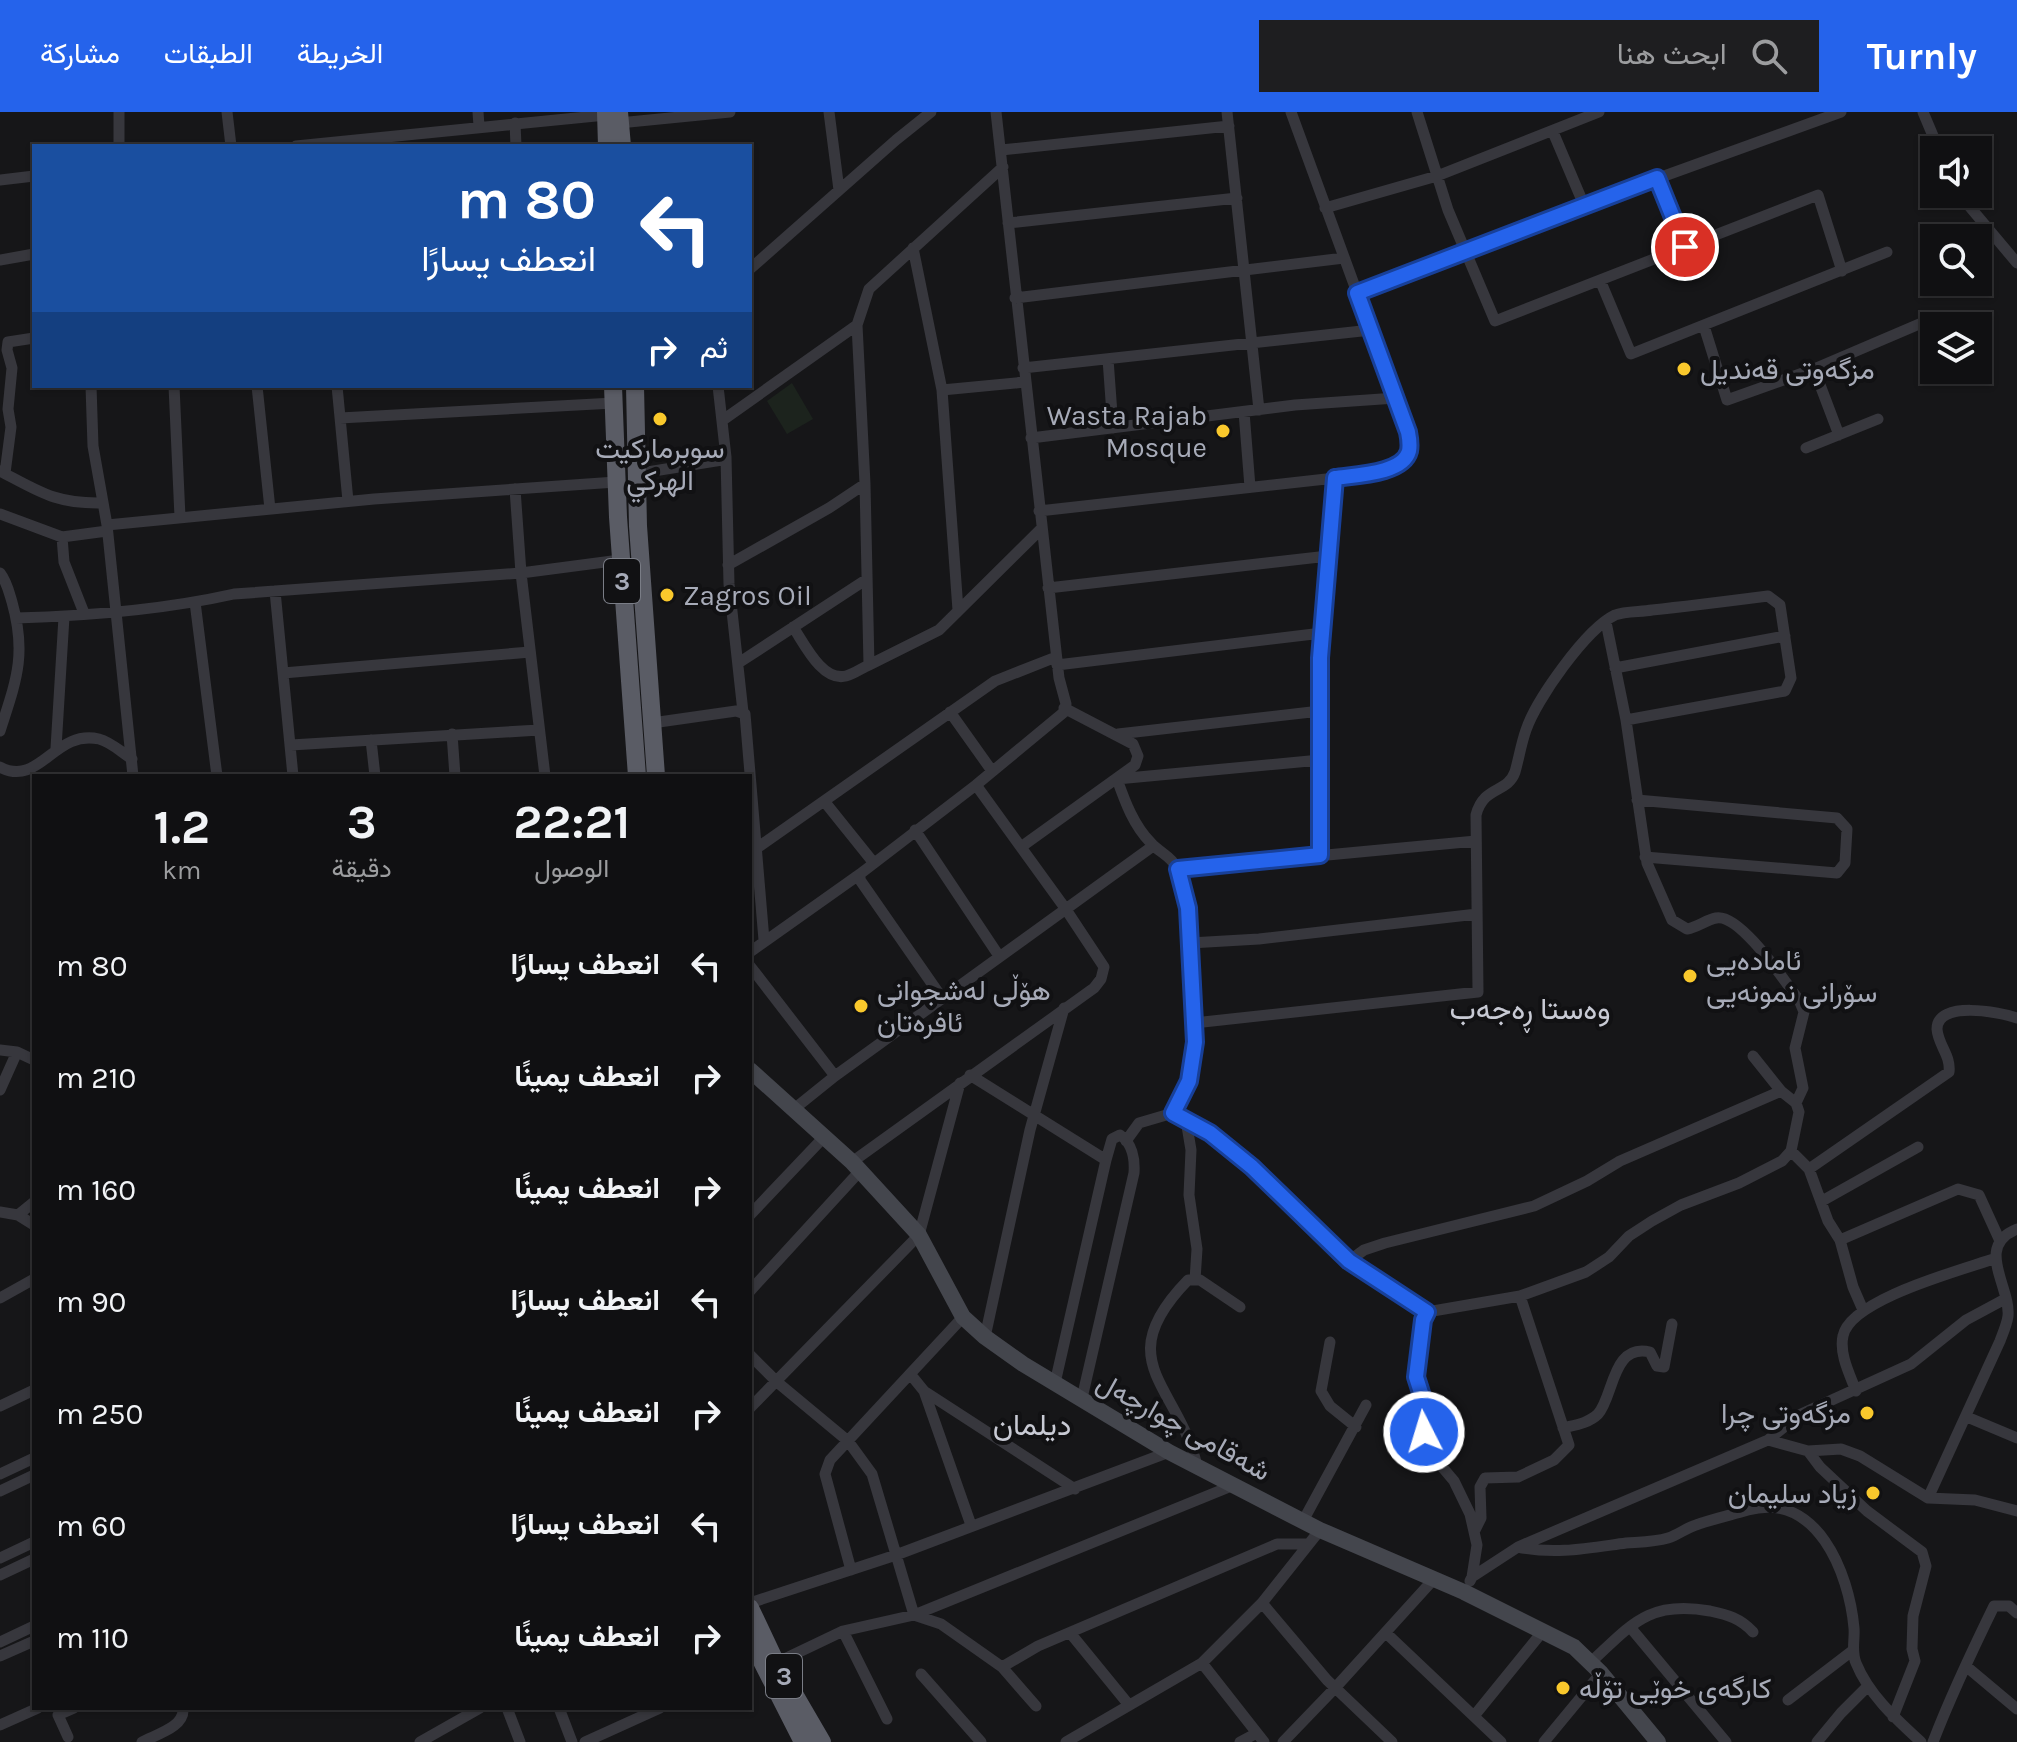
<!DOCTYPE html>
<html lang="ar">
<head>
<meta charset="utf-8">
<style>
  :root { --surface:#101012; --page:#1e1e20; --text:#f1f3f6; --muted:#9c9d9f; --line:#303032; --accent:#2563eb }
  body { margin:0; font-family:Karla,Vazirmatn,sans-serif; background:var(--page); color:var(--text); direction:rtl; height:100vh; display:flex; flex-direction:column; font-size:30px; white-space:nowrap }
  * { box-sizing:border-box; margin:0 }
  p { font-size:26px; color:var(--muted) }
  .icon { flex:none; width:44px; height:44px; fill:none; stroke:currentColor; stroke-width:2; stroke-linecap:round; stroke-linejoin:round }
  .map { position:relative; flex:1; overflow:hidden; direction:ltr }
  .side { position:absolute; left:32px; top:662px; width:720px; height:936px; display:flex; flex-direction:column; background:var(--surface); border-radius:0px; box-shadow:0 2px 6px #0004,0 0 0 2px var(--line); direction:rtl }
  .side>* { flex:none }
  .hud { position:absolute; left:32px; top:32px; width:720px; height:244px; border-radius:0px; box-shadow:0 2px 6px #0004,0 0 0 2px var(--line); direction:rtl; background:#1a4fa0; color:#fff; overflow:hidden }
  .fabs { position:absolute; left:1920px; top:24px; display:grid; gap:16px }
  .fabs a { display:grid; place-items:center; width:72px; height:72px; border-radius:0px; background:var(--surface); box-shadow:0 2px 6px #0004,0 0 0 2px var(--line); font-size:40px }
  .pin { position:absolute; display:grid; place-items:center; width:68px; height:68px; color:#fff; margin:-34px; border:4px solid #fff; border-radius:50%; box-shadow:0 2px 8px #0007 }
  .me { position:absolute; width:88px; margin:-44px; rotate:355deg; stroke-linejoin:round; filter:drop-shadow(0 0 6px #0008) }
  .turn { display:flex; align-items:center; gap:28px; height:168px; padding:0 24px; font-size:36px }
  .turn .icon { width:104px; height:104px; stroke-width:2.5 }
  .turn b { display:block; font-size:56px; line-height:68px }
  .then { display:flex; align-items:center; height:76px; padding:0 24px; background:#0003; gap:16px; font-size:30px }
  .eta { display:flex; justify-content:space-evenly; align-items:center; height:136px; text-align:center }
  .eta b { font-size:48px; font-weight:700; line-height:56px }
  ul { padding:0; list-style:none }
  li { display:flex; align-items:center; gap:24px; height:112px; padding:0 24px }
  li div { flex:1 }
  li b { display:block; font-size:30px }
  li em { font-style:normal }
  header { display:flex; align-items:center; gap:48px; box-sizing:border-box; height:112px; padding:0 40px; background:var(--accent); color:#fff }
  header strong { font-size:38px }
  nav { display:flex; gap:44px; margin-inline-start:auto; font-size:28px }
  .search { width:560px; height:72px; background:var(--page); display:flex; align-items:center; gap:20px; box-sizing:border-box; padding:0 28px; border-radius:0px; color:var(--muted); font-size:30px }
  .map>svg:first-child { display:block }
  .green { fill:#1c231d }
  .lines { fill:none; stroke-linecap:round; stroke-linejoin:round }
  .minor { stroke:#37373d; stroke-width:11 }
  .secondary { stroke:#44464d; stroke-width:16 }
  .trunk { stroke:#5a5c65; stroke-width:18 }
  .route-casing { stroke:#184099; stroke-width:20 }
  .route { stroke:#2563eb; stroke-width:14 }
  .poi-dot { fill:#f9c82c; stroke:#111113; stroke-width:3 }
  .labels { text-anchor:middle; stroke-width:8; stroke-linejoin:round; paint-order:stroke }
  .shield { fill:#111113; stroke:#7a7d86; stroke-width:2 }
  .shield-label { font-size:26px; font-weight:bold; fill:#a7abb8 }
  .poi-label { font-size:28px; fill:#a7abb8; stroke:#111113; text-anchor:start }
  .street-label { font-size:28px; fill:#a7abb8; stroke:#111113 }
  .neighbourhood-label { font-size:30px; fill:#c8cad4; stroke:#111113 }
</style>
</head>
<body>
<header>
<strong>Turnly</strong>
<div class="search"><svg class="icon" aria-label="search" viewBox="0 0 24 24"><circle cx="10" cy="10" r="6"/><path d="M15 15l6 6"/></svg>ابحث هنا</div>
<nav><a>الخريطة</a><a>الطبقات</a><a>مشاركة</a></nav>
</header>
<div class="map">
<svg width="2017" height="1630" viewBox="0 0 2017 1630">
  <rect width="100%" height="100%" fill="#161618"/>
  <!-- green -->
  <path class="green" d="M792 271 813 307 787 322 767 289Z"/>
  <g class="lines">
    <!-- minor -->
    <path class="minor" d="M227 0 231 34
      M478 0 479 14
      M829 0 839 78
      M1227 0 1259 298
      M1417 0 1448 98 1495 209 1818 83 1842 159
      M1923 0 1939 38
      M515 11 516 34
      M619 11 730 0
      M1553 20 1584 93
      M119 34V0
      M296 34 606 3
      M1001 38 1229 14
      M1003 55 869 177 857 213 865 372 869 553 939 518 1041 417
      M1657 66 1685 135
      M0 68 34 64
      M1959 82 2017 151
      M1325 96 1437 64 1599 0
      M1008 111 1237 86
      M913 136 942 278 958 498
      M0 148 34 142
      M750 157 896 28 931 0
      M1600 168 1631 242 1887 140
      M1357 181 1584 93 1841 0
      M1015 186 1344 146
      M1704 214 1727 288 1814 257 1924 210
      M1108 247 1113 316
      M1023 256 1371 218
      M1814 257 1839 323
      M91 274 93 334 107 413 133 664
      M174 274 180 405
      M257 274 270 397
      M337 274 348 389
      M942 278 1025 270
      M1244 300 1250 375
      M340 306 614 291
      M723 308 857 213
      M1031 326 1295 293 1396 286
      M1806 336 1878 307
      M726 345 729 472 743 600
      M0 359C40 380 56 392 102 391
      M5 361 11 315 8 297 12 256 7 238 8 230 34 226
      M635 362 722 348 726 345 718 274
      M515 377 521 461 545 664
      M1039 399 1335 366 1393 356 1402 352 1409 338 1408 320 1291 0
      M0 402 62 425 107 419
      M107 413 374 387 616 370
      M62 425 64 450 84 501
      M728 453 829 396 865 372
      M0 461C7 470 9 480 12 490 27 543 16 569 0 619
      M1048 476 1328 444
      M275 479 293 664
      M195 490 217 664
      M16 506C85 504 167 497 234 482L521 461 620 448
      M1606 510 1626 608 1647 751 1672 808 1687 817C1698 815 1706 808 1716 806 1740 801 1785 870 1799 888L1804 900 1795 936 1803 976 1796 991
      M793 515C804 531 822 570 846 564 854 562 862 556 869 553
      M740 550 867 467
      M1057 553 1322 521
      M1615 556 1785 524
      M283 561 530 540
      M950 600 992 659
      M652 611 736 599 745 602 764 828
      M452 622 455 664
      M1118 622 1320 599
      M371 628 375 664
      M291 633 539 618
      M56 636 64 505
      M0 655C40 676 54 617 99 627 111 630 121 640 132 647
      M1637 688 1837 706 1847 717 1845 751 1837 761 1645 745
      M824 689 873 750
      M915 718 999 844
      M1021 735 1135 653 1138 644 1133 632 1064 596
      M757 736 995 569 1056 545
      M1320 743V546L1335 366
      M1178 757 1476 729
      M1190 831 1259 827 1477 802
      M750 840 860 762
      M750 854 835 964
      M942 886 860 768V762L976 673 1063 601 1066 592 1059 566 996 0
      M1194 911 1478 880 1476 703C1484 673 1507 682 1515 660 1519 646 1521 632 1526 618 1536 588 1586 517 1615 503 1625 499 1641 500 1652 498 1690 494 1729 489 1768 484L1780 493 1791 566 1785 579 1626 608
      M0 938 17 940 34 948
      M970 963 1106 1048
      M0 978 17 940
      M794 997 835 964 1153 734
      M1173 1001 1210 1021 1252 1055 1349 1149 1427 1200
      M1186 1008 1191 1038 1189 1083 1197 1137 1195 1168
      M1126 1029 1139 1011 1173 1001C1178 991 1186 979 1189 968 1200 933 1194 788 1177 756 1171 744 1160 741 1151 731 1134 714 1125 690 1117 667L1320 648
      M1791 1039 1809 1057 1828 1109 1840 1128 1853 1175 1863 1198
      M852 1050 1094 876 1101 867 1104 855 1065 796 976 673
      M1809 1057 1949 960C1951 943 1938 933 1937 917 1937 888 2000 900 2017 906
      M1822 1089 1918 1035
      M0 1100 18 1103 34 1113
      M18 1103 34 1090
      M750 1103 824 1025
      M1840 1128 1958 1077 1979 1083 2000 1129
      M1349 1149 1364 1138 1385 1131 1534 1094 1587 1069 1620 1049 1781 979
      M750 1179 860 1059
      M0 1186 34 1167
      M985 1225 1030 1018 1064 896
      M1330 1230 1321 1279 1330 1294 1356 1315
      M750 1243 777 1270 848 1329 872 1362 914 1503 941 1512 1002 1555 1036 1594
      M911 1263 924 1279 971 1413
      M1055 1271 1106 1048 1112 1027 1120 1023C1132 1031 1135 1047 1134 1061L1082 1286
      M924 1279 1075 1377
      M1856 1279C1850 1263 1839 1242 1843 1224 1850 1187 1962 1158 1996 1146
      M0 1294 34 1278
      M750 1296 919 1123 960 971
      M1967 1305 2017 1326
      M1563 1316C1575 1313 1589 1311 1598 1302 1614 1284 1612 1231 1650 1240L1657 1254 1664 1255 1672 1212
      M1768 1328 1808 1339 1841 1337 1860 1344 1928 1386 1975 1388 2017 1399
      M1808 1339 1820 1355 1867 1399 1922 1440 1926 1454 1913 1504 1912 1537 1915 1549 1893 1605
      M1197 1354C1178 1272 1108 1250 1188 1168H1200L1240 1195
      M0 1362 34 1346
      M0 1379 34 1363
      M1928 1386 2000 1229C2003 1221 2007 1212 2008 1204 2011 1175 1974 1134 2017 1117
      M1303 1409 1366 1293
      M1475 1418 1481 1406 1480 1375 1485 1366 1518 1365 1554 1348 1569 1333 1520 1184
      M1518 1435C1555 1443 1589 1436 1626 1431 1640 1430 1655 1430 1668 1426 1678 1423 1686 1416 1696 1413 1713 1407 1731 1403 1748 1398 1817 1379 1849 1461 1854 1516 1855 1528 1851 1539 1856 1551 1869 1583 1896 1607 1921 1630
      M0 1446 34 1430
      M851 1458 825 1362 830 1348 963 1205
      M0 1463 34 1447
      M1472 1465 1477 1433 1470 1402 1454 1369 1432 1343 1424 1320 1423 1287 1416 1265 1423 1208 1427 1200 1520 1184 1586 1160 1609 1145 1629 1124 1652 1109 1681 1093 1739 1071 1782 1049 1791 1039 1799 1000 1796 991 1781 979 1753 944
      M1470 1469 1472 1465 1518 1435 1768 1328 1799 1303 1911 1252 1966 1208 2005 1187
      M750 1491 896 1443 1169 1340
      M1262 1491 1327 1568 1392 1630
      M1630 1515 1726 1630
      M843 1519 887 1607
      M1386 1521 1501 1630
      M1071 1522 1129 1593
      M0 1530 34 1514
      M0 1544 34 1529
      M1591 1550C1632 1512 1649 1488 1710 1499 1728 1503 1740 1506 1753 1520
      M776 1551 843 1519 914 1503 1234 1373
      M1202 1551 1264 1630
      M1002 1555 1038 1534 1277 1432H1309
      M1967 1555 2017 1597
      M921 1562 981 1630
      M1788 1588 1852 1539
      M507 1596 520 1630
      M559 1596 572 1630
      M1474 1604 1543 1519
      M0 1613 38 1596
      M68 1625 58 1603 74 1596
      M142 1630C157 1622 185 1615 183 1596
      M420 1630 480 1596
      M585 1630 660 1596
      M1066 1630 1202 1551 1262 1491 1320 1418
      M1240 1630 1255 1622
      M1283 1630 1335 1576 1433 1468
      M1544 1630 1601 1561
      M1817 1630 1841 1601 1868 1574
      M1933 1630C1951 1583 1972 1539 1994 1494H2009L2017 1501"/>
    <!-- secondary -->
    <path class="secondary" d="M750 958 852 1050 919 1123 963 1205 985 1225 1023 1252 1169 1340 1320 1418 1464 1480 1574 1535 1601 1561 1658 1630"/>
    <!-- trunk -->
    <path class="trunk" d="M606 0 607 34
      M619 0 622 34
      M613 274 618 405 637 664
      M635 274 638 414 656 664
      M750 1496 776 1551 822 1630
      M750 1526 803 1630"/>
  </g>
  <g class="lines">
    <!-- route casing -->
    <g class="route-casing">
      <path id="route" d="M1424 1320 1423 1287 1416 1265 1423 1208 1427 1200 1349 1149 1252 1055 1210 1021 1173 1001 1189 969 1195 930 1188 796 1178 757 1320 743V546L1335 366C1355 363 1403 362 1409 339 1410 334 1409 325 1408 320L1357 181 1657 66 1685 135"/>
    </g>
    <!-- route -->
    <use href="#route" class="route"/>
  </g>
  <!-- markers -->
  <g class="poi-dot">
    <circle cx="1684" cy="257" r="8"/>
    <circle cx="660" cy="307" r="8"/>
    <circle cx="1223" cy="319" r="8"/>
    <circle cx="667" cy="483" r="8"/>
    <circle cx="1690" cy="864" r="8"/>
    <circle cx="861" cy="894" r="8"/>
    <circle cx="1867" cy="1301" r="8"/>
    <circle cx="1873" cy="1381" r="8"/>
    <circle cx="1563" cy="1576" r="8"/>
  </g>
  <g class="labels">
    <!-- shield labels -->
    <g class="shield">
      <rect x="604" y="447" width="36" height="44" rx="6"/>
      <rect x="766" y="1542" width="36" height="44" rx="6"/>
    </g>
    <g class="shield-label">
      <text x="622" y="478">3</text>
      <text x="784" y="1573">3</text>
    </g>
    <!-- poi labels -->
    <g class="poi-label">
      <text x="1700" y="267">مزگەوتی قەندیل</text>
      <text x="1207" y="313" text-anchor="end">Wasta Rajab<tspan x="1207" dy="32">Mosque</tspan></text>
      <text x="660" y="346" text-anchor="middle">سوبرماركيت<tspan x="660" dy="32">الهركي</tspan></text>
      <text x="683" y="493">Zagros Oil</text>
      <text x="1706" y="858">ئامادەیی<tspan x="1706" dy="32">سۆرانی نمونەیی</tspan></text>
      <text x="877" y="888">هۆڵی لەشجوانی<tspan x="877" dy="32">ئافرەتان</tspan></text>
      <text x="1851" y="1311" text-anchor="end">مزگەوتى چرا</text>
      <text x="1857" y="1391" text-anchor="end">زياد سليمان</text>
      <text x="1579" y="1586">کارگەی خوێی تۆڵە</text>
    </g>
    <!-- street labels -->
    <g class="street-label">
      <text transform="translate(1184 1314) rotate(29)" y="10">شەقامی چوارچەل</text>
    </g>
    <!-- neighbourhood labels -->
    <g class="neighbourhood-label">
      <text x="1530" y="907">وەستا ڕەجەب</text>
      <text x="1032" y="1323">دیلمان</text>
    </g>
  </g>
</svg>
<div class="fabs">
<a><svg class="icon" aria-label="sound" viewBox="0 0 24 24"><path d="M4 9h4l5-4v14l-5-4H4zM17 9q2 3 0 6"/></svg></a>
<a><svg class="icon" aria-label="search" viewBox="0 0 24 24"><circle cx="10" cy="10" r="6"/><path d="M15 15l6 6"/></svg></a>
<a><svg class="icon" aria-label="layers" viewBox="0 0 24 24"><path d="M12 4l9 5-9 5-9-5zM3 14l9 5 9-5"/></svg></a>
</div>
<div class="pin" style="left:1685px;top:135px;background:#d93025"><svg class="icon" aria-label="arrive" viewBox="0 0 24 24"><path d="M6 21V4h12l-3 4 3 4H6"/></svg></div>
<svg class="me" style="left:1424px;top:1320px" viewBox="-20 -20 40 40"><circle r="17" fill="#2563eb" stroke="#fff" stroke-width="3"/><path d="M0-11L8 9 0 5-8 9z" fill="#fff"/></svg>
<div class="hud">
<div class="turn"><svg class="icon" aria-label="left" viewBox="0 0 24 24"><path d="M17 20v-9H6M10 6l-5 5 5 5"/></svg><div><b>80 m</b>انعطف يسارًا</div></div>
<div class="then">ثم<svg class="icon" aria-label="right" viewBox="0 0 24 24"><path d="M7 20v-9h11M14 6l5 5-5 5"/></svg></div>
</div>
<section class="side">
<div class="eta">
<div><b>22:21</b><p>الوصول</p></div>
<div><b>3</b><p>دقيقة</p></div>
<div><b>1.2</b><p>km</p></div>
</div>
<ul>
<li><svg class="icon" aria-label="left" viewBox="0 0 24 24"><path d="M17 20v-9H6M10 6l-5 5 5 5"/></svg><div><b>انعطف يسارًا</b></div><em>80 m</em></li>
<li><svg class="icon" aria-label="right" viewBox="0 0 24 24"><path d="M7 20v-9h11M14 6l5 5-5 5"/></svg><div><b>انعطف يمينًا</b></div><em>210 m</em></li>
<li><svg class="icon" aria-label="right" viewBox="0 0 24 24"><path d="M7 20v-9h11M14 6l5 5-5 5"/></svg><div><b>انعطف يمينًا</b></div><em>160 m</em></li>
<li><svg class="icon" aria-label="left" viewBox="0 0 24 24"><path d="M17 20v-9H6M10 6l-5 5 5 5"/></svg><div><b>انعطف يسارًا</b></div><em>90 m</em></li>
<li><svg class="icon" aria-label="right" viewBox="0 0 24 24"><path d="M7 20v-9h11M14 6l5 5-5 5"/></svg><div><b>انعطف يمينًا</b></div><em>250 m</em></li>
<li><svg class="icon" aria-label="left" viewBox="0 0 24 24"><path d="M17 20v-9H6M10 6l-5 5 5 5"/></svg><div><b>انعطف يسارًا</b></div><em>60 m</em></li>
<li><svg class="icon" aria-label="right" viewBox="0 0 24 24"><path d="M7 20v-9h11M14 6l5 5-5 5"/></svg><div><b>انعطف يمينًا</b></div><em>110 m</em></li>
</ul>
</section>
</div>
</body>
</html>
